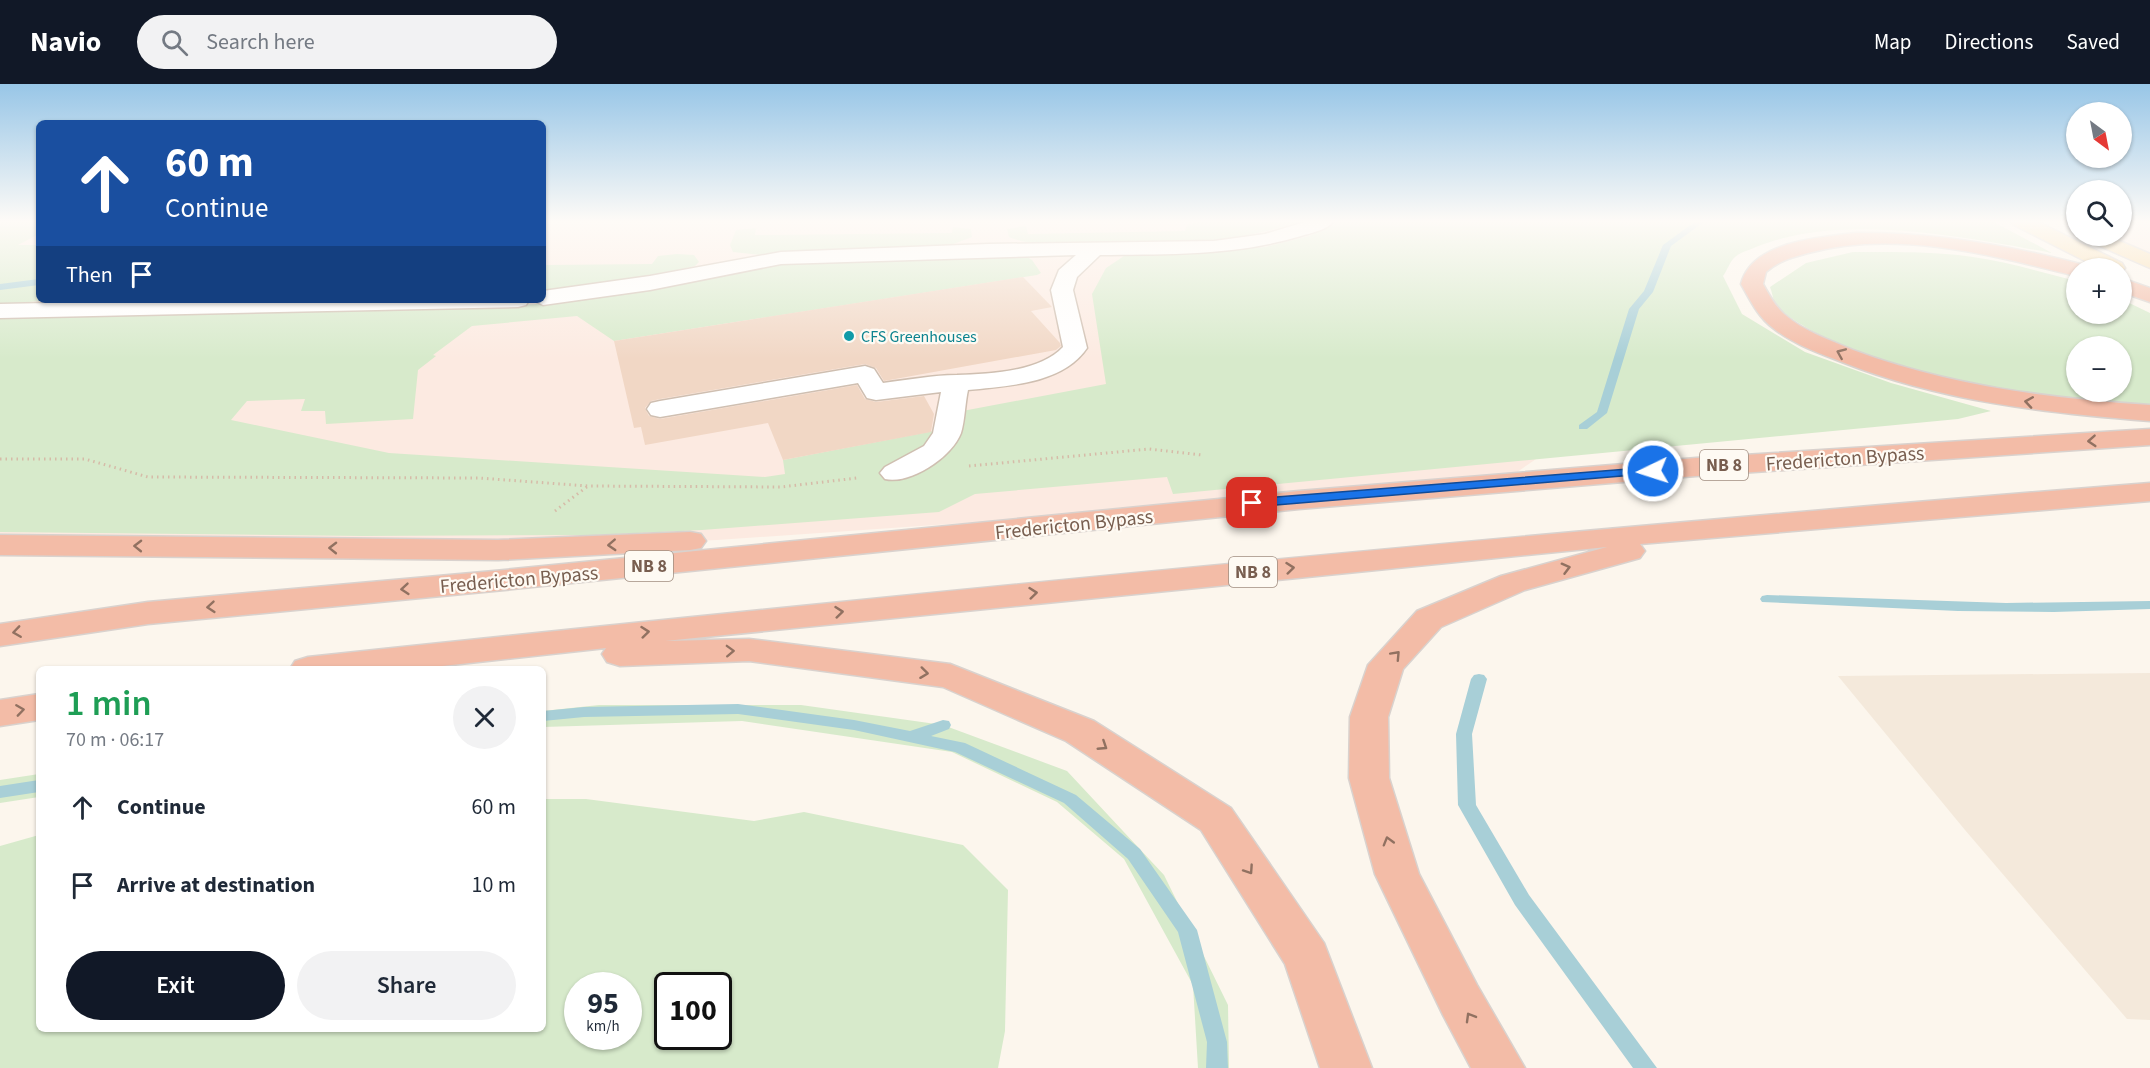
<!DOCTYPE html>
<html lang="en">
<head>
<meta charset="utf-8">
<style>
  :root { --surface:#fff; --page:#f2f2f3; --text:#1f2937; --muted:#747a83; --accent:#111827 }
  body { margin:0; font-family:"Source Sans 3",sans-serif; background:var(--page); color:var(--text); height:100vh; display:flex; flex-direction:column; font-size:22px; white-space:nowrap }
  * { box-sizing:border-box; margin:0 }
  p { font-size:20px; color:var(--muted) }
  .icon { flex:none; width:33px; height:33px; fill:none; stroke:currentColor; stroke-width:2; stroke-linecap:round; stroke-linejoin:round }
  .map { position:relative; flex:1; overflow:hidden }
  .side { position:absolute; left:36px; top:582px; width:510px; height:366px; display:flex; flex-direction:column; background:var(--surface); border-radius:9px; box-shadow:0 2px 4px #0004 }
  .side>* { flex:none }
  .hud { position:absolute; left:36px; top:36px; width:510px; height:183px; border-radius:9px; box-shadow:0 2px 4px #0004; background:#1a4fa0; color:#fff; overflow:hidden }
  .needle { width:39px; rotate:148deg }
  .buttons { position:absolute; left:2066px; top:18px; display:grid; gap:12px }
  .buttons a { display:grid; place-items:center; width:66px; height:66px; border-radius:50%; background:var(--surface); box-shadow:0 2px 4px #0004; font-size:30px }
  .speed { position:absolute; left:564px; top:888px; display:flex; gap:12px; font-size:30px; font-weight:700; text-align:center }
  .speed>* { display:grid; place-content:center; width:78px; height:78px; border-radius:50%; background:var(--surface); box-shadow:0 2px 4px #0004; line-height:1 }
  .speed small { font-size:15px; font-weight:400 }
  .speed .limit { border:3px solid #111; border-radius:9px; background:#fff; color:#111 }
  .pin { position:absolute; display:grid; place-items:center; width:51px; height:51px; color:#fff; margin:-26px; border-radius:12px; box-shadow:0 3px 9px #0006 }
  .me { position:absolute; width:66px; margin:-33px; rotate:266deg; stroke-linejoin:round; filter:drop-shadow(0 0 4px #0008) }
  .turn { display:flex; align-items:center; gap:21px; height:126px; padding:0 30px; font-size:27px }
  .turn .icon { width:78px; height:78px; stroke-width:2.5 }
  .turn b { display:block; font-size:42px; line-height:51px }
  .then { display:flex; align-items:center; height:57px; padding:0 30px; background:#0003; gap:12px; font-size:22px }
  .round { display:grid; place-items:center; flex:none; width:63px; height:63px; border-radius:32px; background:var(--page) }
  .overview { display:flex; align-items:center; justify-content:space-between; height:102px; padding:0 30px }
  h1 { font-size:36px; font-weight:600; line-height:45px; color:#1e9e55 }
  .primary-button { display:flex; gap:12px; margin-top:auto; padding:12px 30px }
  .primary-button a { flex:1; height:69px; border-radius:36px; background:var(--accent); color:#fff; font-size:24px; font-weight:600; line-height:69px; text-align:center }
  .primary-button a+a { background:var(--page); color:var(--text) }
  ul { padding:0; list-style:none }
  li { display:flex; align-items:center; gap:18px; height:78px; padding:0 30px }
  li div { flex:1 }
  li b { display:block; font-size:22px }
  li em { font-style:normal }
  header { display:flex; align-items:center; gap:36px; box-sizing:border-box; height:84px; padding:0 30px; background:var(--accent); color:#fff }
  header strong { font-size:28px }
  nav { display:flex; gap:33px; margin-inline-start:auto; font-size:21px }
  .search { width:420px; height:54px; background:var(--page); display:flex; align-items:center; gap:15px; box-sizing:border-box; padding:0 21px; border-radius:33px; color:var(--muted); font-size:22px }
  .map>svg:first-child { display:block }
  .residential { fill:#f4e9db }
  .commercial { fill:#fceae1 }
  .green { fill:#d7eacb; fill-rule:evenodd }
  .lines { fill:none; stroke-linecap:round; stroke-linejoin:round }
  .stream { fill:#a8cfd7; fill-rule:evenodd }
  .building { fill:#f1d7c5 }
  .minor-casing { stroke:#cfbfb1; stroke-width:3 }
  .major-casing { stroke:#d9d2ce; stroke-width:3 }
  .highway-casing { stroke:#d9d2ce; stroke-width:3 }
  .path { stroke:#d6bba8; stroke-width:3; stroke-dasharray:1.5 4; stroke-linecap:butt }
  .minor { fill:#fff; fill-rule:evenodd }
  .major { fill:#f7dba9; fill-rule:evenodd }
  .highway { fill:#f3bca7; fill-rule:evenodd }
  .oneway { stroke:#917161 }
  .route { fill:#1a73e8; stroke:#114b97; stroke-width:1.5 }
  .culture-dot { fill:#0f9aa8; stroke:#fefaf3; stroke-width:2 }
  .labels { text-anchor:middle; stroke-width:4.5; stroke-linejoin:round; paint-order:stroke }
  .far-culture-label { font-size:16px; fill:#0d838f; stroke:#fefaf3; text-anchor:start }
  .shield { fill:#fefaf3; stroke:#a08d80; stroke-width:1.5 }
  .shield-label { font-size:18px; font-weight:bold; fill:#785e4f }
  .street-label { font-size:20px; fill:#785e4f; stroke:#fefaf3 }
</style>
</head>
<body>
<header>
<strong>Navio</strong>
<div class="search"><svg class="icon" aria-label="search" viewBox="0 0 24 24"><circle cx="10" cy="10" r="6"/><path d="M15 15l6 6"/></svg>Search here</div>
<nav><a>Map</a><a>Directions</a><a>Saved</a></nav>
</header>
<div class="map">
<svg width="2150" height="984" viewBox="0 0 2150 984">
  <rect width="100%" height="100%" fill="#fcf6ed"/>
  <!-- residential -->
  <path class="residential" d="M2150 589V936L2127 935 1965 746 1838 592Z"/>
  <!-- commercial -->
  <path class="commercial" d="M0 137H39V216H543V137H1701L1583 343 1501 399 1299 416 717 456 498 466 0 461Z
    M2121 137H2150V178L2093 152H2121Z"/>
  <!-- green -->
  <path class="green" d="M5 137H39V150L18 161H39L36 166H39V216H49L0 221V139Z
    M1212 137H1302C1230 161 1169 159 1094 160 1066 160 1036 164 1009 153L1007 145 1026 142 1028 150 1185 147 1187 140Z
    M1340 137H1992L2052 169C1963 153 1842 128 1756 163 1750 166 1740 168 1735 173 1730 177 1727 187 1723 192L1742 230 1805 268 1891 299 1991 327 1958 335 1173 410 1167 393 975 410 939 428 702 446 595 451 362 452 0 448V231L512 222 571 217 799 178 1024 171 1032 176 1041 189 1037 191 614 257 577 232 472 242 433 271 436 272 418 286 413 335 326 340 325 327H301L305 315 247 317 231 336 389 369 765 393 785 390 783 376 944 345 936 332 1106 300 1092 210 1106 184 1127 170 1200 169 1265 163 1309 152Z
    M953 143 971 145 972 153 948 162 761 171 733 168 730 161 736 146 756 144 755 151 952 149Z
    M1853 168C1893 168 1933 167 1973 173 2007 178 2042 188 2076 197V230H2121V215L2150 229V323C2036 315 1915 301 1812 247 1804 242 1780 229 1775 220 1773 215 1772 208 1770 203L1806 179ZM2076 262H2121V308H2076Z
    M677 170 694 171 699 178 695 182 647 193 543 208V181L652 180 658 172Z
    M599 621H801L943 641 1067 687 1164 791 1228 921 1229 984H1198L1193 901 1124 775 1057 718 952 668 742 637 543 643V627Z
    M39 690V713L0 719V696Z
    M543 715H586L754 737 804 728 963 761 1008 806 1005 947 998 984H0V762L39 751V945H543ZM578 902H628V952H578ZM668 902H718V952H668Z"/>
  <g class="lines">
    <!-- stream -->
    <path class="stream" d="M1696 137H1705L1671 162 1653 208 1639 225 1607 329 1587 345H1579V341L1597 328 1629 225 1644 207 1663 161Z
      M39 195V201L0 206V200Z
      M1767 511 2006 519 2150 517V525L2054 528 1958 527 1762 518 1760 515 1762 512Z
      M1479 590 1484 591 1487 595 1472 650 1476 721 1529 811 1657 984H1633L1515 821 1458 721 1456 650 1471 595 1474 591Z
      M738 620 854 636 910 647 943 636 949 637 951 641 949 645 931 652 965 659 1076 711 1140 765 1197 846 1227 958 1228 984H1206L1207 958 1178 848 1128 775 1064 719 955 668 854 646 738 630 584 633 543 637V627L584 623Z
      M39 696V708L0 714V702Z"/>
  </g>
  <!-- building -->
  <path class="building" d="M1023 193 1052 223 1031 227 1060 259 1061 262 1056 266 884 297 876 284 865 280 660 315 651 317 645 324 649 332 660 335 857 301 865 315 876 318 924 312 934 330 931 348 783 376 768 339 645 361 641 343 634 344 614 257Z"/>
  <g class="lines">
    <!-- minor casing -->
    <g class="minor-casing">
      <path id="minor" d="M1308 137H1334C1327 146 1311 149 1301 152 1235 172 1168 170 1100 171L1077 193 1073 206 1087 264C1063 300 1007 302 968 306 965 319 965 336 961 349 952 373 910 401 885 395L880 389 885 383 924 362 933 349 941 308 876 316 867 314 858 299 660 333 651 331 647 325 651 319 660 317 865 282 874 285 883 299C907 296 934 291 957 291 989 290 1040 288 1063 263L1051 206 1059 186 1076 171 781 180 650 206 543 221 533 216H543V207L650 192 781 168 988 160 1214 157 1265 150Z
        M197 216H529L526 221 518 223 0 234V220Z"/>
    </g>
    <!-- major casing -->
    <g class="major-casing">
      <path id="major" d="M2011 137H2036L2122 179 2125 184 2121 189V184H2099L2014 141Z
        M2083 152H2108L2150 170V184L2086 156Z"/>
    </g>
    <!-- highway casing -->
    <g class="highway-casing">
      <path id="highway" d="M1855 149C1933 148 2008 161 2084 181L2086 184H2076V192C1991 171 1896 145 1808 169 1793 173 1778 177 1766 188L1763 200C1769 211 1775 222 1784 230 1803 247 1830 256 1853 266 1949 302 2048 314 2150 321V337C2045 329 1940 317 1842 278 1819 269 1793 260 1773 244 1758 233 1750 216 1741 200 1752 157 1818 154 1855 149Z
        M2121 194 2150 204V218L2121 208Z
        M2150 345V361L1696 392 1299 425 494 507 148 540 0 562V540L148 518 494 487 1299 407 1696 374Z
        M2150 399V417L1640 460 1645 467 1640 474 1525 506 1441 543 1403 585 1388 633 1389 694 1419 790 1477 901 1525 984H1471L1443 931 1375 790 1349 694 1350 633 1368 581 1417 527 1501 492 1607 463 665 557 749 555 950 580 1094 637 1231 724 1324 859 1372 984H1320L1285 880 1201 746 1066 657 943 603 749 577 620 582 607 578 602 570 606 564 415 585H290L295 577 308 573C921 508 1535 448 2150 399Z
        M690 448 701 450 706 457 701 464 690 466 498 476 0 471V451L498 456Z
        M39 610V636L0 642V616Z"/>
    </g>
    <!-- path -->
    <path class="path" d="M0 375H85L148 393 479 394 588 402 781 403 857 394
      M969 382 1149 365 1202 371
      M555 427 588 402"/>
    <!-- minor -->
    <use href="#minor" class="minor"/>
    <!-- major -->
    <use href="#major" class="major"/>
    <!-- highway -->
    <use href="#highway" class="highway"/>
  </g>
  <!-- one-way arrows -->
  <defs><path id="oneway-chevron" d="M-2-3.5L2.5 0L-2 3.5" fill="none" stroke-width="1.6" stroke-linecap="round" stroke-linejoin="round" transform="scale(1.5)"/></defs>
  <g class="oneway">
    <use href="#oneway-chevron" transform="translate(1841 269) rotate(-157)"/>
    <use href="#oneway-chevron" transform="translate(2029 318) rotate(-171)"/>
    <use href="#oneway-chevron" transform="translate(2092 357) rotate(176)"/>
    <use href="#oneway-chevron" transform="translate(612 461) rotate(177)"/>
    <use href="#oneway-chevron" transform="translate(138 462) rotate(-179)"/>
    <use href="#oneway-chevron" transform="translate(333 464) rotate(-179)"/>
    <use href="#oneway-chevron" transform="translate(1290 484) rotate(-6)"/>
    <use href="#oneway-chevron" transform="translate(1566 484) rotate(-15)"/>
    <use href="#oneway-chevron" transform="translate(405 505) rotate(175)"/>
    <use href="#oneway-chevron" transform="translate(1033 509) rotate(-6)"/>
    <use href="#oneway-chevron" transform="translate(211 523) rotate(175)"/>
    <use href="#oneway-chevron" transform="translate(839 528) rotate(-6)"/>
    <use href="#oneway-chevron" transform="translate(17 548) rotate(172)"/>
    <use href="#oneway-chevron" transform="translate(645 548) rotate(-6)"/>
    <use href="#oneway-chevron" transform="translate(730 567) rotate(-2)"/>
    <use href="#oneway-chevron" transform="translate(1396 571) rotate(-47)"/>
    <use href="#oneway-chevron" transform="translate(924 589) rotate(7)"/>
    <use href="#oneway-chevron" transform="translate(20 626) rotate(-8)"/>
    <use href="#oneway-chevron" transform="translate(1103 662) rotate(33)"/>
    <use href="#oneway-chevron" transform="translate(1388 757) rotate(-106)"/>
    <use href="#oneway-chevron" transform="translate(1249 786) rotate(56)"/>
    <use href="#oneway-chevron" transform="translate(1470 933) rotate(-120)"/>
  </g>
  <!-- sky -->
  <linearGradient id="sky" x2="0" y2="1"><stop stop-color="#98c6e7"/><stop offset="0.5" stop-color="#fefbf7"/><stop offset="1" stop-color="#fefbf7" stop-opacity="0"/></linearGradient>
  <rect width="2150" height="275" fill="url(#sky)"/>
  <!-- route -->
  <path class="route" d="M1653 383 1657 384V389L1252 423 1246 419 1252 415Z"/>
  <!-- markers -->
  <circle class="culture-dot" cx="849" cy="252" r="6"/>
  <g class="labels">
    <!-- far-culture labels -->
    <g class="far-culture-label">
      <text x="861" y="258">CFS Greenhouses</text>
    </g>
    <!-- shield labels -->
    <g class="shield">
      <rect x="1700" y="366" width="48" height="30" rx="4.5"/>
      <rect x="625" y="467" width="48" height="30" rx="4.5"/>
      <rect x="1229" y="473" width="48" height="30" rx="4.5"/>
    </g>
    <g class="shield-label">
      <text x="1724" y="387">NB 8</text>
      <text x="649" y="488">NB 8</text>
      <text x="1253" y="494">NB 8</text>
    </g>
    <!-- street labels -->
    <g class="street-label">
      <text transform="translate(1845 374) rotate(-4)" y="7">Fredericton Bypass</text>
      <text transform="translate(1074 440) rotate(-6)" y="7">Fredericton Bypass</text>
      <text transform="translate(519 495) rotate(-5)" y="7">Fredericton Bypass</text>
    </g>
  </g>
</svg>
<div class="buttons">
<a><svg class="needle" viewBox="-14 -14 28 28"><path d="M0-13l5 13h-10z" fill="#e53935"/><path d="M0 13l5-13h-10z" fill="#747a83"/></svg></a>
<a><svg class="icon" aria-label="search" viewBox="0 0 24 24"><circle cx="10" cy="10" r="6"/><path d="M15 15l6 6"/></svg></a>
<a>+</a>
<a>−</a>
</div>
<div class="speed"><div>95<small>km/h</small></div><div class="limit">100</div></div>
<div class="pin" style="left:1252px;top:419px;background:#d93025"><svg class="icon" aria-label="arrive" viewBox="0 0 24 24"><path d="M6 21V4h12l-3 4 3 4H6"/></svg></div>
<svg class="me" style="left:1653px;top:387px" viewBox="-20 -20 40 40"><circle r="17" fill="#1a73e8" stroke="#fff" stroke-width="3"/><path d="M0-11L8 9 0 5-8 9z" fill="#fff"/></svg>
<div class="hud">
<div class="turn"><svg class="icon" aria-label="ahead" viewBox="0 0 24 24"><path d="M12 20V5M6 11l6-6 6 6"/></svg><div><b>60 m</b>Continue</div></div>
<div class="then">Then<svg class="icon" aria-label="arrive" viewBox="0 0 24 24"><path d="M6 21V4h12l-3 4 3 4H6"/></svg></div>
</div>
<section class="side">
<div class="overview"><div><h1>1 min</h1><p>70 m · 06:17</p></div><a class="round"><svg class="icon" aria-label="close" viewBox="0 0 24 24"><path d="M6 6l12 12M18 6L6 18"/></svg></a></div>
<ul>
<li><svg class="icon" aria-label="ahead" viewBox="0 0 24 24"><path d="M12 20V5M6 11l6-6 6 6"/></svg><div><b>Continue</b></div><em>60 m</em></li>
<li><svg class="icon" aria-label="arrive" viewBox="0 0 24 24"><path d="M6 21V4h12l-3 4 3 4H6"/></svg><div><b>Arrive at destination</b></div><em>10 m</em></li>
</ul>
<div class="primary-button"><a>Exit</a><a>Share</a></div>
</section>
</div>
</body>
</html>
